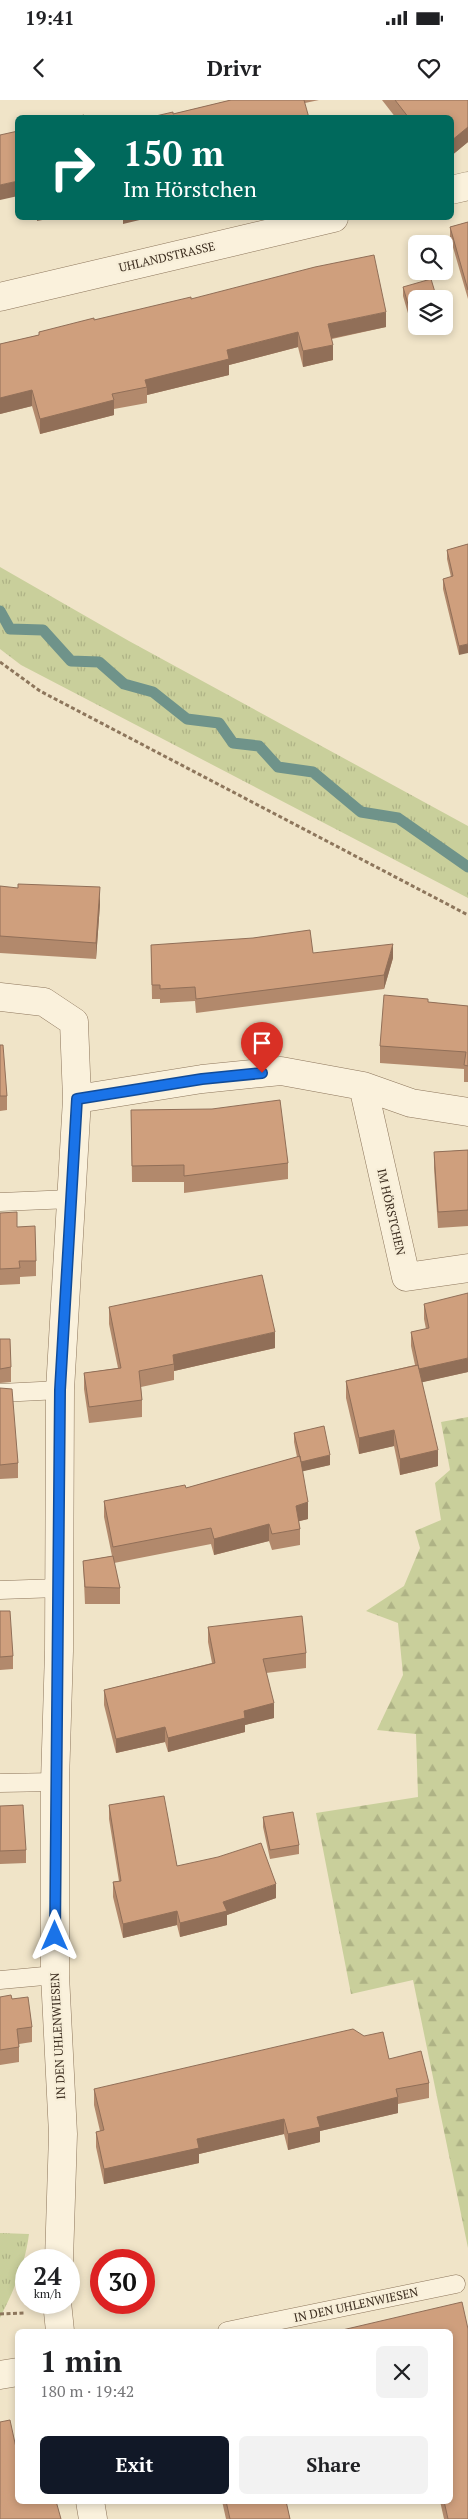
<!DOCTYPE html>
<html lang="en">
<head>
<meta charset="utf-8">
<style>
  :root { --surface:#fff; --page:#f2f2f2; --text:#202124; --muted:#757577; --accent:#111827 }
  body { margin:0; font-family:"PT Serif",serif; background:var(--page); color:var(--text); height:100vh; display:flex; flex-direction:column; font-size:19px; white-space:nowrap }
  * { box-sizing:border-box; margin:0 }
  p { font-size:16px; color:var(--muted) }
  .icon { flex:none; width:28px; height:28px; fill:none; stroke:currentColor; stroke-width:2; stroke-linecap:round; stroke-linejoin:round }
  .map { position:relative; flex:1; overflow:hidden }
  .drawer { position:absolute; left:15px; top:2229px; width:438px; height:175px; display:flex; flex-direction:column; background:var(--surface); border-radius:8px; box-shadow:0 2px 8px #0003 }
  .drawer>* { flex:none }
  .guide { position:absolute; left:15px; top:15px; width:439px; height:105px; border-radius:8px; box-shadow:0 2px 8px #0003; background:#00695c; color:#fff; overflow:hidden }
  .tools { position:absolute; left:408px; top:135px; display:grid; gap:10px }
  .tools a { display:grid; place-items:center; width:45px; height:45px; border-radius:8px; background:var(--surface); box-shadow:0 2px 8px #0003; font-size:25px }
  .speed { position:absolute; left:15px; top:2149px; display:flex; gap:10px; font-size:25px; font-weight:700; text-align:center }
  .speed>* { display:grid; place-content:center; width:65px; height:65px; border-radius:50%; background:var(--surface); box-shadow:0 2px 8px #0003; line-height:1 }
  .speed small { font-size:12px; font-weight:400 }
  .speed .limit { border:8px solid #d22; background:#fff; color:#111 }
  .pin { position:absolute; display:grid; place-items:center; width:42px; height:42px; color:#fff; margin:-51px -21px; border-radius:50% 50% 50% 0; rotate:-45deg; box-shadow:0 0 5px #0007 }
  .pin .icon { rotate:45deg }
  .me { position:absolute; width:55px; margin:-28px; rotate:0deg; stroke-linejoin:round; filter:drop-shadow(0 0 4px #0008) }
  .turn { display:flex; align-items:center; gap:18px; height:105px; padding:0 25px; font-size:22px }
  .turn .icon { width:65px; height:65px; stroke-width:2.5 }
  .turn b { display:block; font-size:35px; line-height:42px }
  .round { display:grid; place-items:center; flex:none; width:52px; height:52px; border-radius:8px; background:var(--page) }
  .head { display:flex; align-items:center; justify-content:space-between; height:85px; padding:0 25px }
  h1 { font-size:30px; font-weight:700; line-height:38px }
  .button { display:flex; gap:10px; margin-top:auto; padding:10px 25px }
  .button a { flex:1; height:58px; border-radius:8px; background:var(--accent); color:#fff; font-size:20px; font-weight:700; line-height:58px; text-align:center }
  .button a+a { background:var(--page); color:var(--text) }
  .status { display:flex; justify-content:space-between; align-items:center; height:35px; padding:0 25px; background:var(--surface); direction:ltr }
  .status svg { height:14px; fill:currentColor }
  header { display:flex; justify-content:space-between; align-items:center; height:65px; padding:0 25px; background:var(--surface); font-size:22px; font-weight:700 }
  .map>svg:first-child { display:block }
  .grass { fill:url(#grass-tufts) }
  .forest { fill:url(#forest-firs) }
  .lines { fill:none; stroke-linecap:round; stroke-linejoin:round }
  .stream { stroke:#6f938a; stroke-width:11 }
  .lane-casing { stroke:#8d765c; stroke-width:19 }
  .street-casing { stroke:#8d765c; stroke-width:29 }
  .path { stroke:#8d765c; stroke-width:3; stroke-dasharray:4 2.5; stroke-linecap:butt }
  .lane { stroke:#faf1dc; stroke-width:18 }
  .street { stroke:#faf1dc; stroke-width:28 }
  .wall { fill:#b2896c }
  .shaded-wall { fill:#916f58 }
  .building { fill:#cf9f7d; stroke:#916f58 }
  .route-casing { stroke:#114b97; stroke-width:12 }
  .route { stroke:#1a73e8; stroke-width:9 }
  .labels { text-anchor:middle; stroke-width:4.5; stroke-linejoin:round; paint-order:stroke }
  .street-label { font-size:12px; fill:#3d2e20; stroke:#f7eed8 }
</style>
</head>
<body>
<div class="status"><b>19:41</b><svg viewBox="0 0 49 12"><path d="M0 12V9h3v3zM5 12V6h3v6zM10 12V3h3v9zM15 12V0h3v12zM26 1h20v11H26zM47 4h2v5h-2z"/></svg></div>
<header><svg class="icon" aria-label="back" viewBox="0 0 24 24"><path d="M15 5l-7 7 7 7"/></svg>Drivr<svg class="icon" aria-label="heart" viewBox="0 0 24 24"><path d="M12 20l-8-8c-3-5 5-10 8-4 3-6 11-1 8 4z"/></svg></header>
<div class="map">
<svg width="468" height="2419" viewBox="0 0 468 2419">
  <defs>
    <pattern id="grass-tufts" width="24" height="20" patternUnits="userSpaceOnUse" patternTransform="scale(1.25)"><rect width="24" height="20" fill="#c9cf9b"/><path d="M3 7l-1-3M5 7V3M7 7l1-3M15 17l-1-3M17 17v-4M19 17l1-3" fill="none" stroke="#aeb285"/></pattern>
    <pattern id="forest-firs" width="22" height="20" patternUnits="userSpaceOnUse" patternTransform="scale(1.25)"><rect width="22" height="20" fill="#c9cf9b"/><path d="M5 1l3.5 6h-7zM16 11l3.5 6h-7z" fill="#aeb285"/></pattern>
  </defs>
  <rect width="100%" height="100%" fill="#f0e4c8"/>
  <!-- grass -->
  <path class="grass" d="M0 467 129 541 468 726V798L21 565 0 549Z
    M0 2133 29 2134C25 2165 14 2190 0 2218Z"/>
  <!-- forest -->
  <path class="forest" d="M468 1317V2148L413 1880 351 1894 316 1713 418 1697 416 1634 377 1630 403 1575 398 1523 366 1511 404 1486 420 1448 415 1431 441 1420 435 1383 450 1370 441 1322Z"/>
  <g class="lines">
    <!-- stream -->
    <path class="stream" d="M0 511 10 529 43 530 71 561 99 562 124 584 153 592 187 619 219 623 233 643 259 646 278 667 313 672 361 712 398 718 468 767"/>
    <!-- lane casing -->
    <g class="lane-casing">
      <path id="lane" d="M0 1102 71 1099
        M0 1293 60 1290
        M0 1490 59 1488
        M0 1683 55 1682
        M0 1880 55 1875
        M227 2231 456 2184"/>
    </g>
    <!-- street casing -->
    <g class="street-casing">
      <path id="street" d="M451 90 468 86
        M0 197 334 118
        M0 897 44 902 74 922 77 999 60 1290 59 1551 55 1682V1875L63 2034 59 2160
        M363 986 406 1177 468 1168
        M77 999 202 979 281 971 363 986 411 1003 468 1012
        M57 2202 60 2231
        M0 2275 18 2272
        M90 2401 93 2419"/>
    </g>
    <!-- path -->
    <path class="path" d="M0 562 40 591 468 815
      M0 2214 24 2213"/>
    <!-- lane -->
    <use href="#lane" class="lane"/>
    <!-- street -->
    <use href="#street" class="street"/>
  </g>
  <!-- wall -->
  <path class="wall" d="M231 0H319L305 3 173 14Z
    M382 0H468V42L451 56V18H396Z
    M468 122V199L450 137V127Z
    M403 187 416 199V226L412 227 403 196Z
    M191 199 386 227 332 239 333 260 303 267 298 247 229 265V275L147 295V303L114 309V315L40 334 32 306 0 314V244L39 235V232Z
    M468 444 459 555 443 489V479L451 477 447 459V450Z
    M0 786 100 804 96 859 0 853Z
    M151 845 313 853 393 858 384 889 196 913 195 901 160 903V899H152Z
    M428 902 468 906V982H464V969L380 963V946Z
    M0 945 7 996V1010L0 1011Z
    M131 1010 288 1063V1079L184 1093V1082H132Z
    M468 1050V1126L438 1128 434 1068V1052Z
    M0 1113 17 1127 36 1161V1176L20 1177V1184L0 1185Z
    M424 1204 468 1272 422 1282 438 1366 400 1375 394 1346 359 1354 346 1298V1281L415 1265 411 1246V1232L426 1229 424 1219Z
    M109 1207 275 1248 174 1271V1280L141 1287 142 1300V1317L89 1323 84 1289V1273L118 1268 109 1224Z
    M0 1239 11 1267V1282L0 1283Z
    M0 1288 18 1363V1378L0 1379Z
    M294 1333 330 1365 302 1371 308 1419 299 1421 300 1429V1445L272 1450 269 1441 214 1455 211 1444 114 1463 120 1488V1504H85L83 1461 112 1456 104 1417V1401L186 1388 297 1357 294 1342Z
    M0 1511 13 1556V1569L0 1570Z
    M208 1527 306 1553V1568L266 1573 274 1618 245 1625V1632L168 1652 165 1642 116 1653 104 1605V1590L212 1563 208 1542Z
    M109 1705 177 1766 276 1798 227 1815V1825L180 1837 177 1825 123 1838 113 1797V1782L119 1781 109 1719Z
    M0 1706 26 1750V1763L0 1764Z
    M263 1717 299 1745V1754L270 1759 263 1727Z
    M0 1897 12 1899 32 1927V1942L19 1944V1962L0 1965Z
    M389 1959 429 1983V1998L398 2004V2013L320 2031V2042L288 2050 284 2034 199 2054V2063L104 2084 96 2047V2032L100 2031 94 2005V1989Z
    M462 2202 468 2419H444L440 2401H450Z
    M222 2401H286L290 2419H226Z"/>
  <!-- shaded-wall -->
  <path class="shaded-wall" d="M468 27V42L451 56V41Z
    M18 81V96L0 100V85Z
    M37 118H53L37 121Z
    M123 118H148L123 124Z
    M386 212V227L328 239V224Z
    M416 216V226L412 227V218Z
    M298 232V247L229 265V275L147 295V287L145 280 227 250Z
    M333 245V260L303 267V251Z
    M32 290V306L0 314V298Z
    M114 300V315L40 334V319Z
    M468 544V553L459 555V546Z
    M100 787V804L96 859V843Z
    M393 844V858L384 889V875Z
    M275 1232V1248L174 1271V1264L173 1255Z
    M468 1258V1272L419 1283V1269Z
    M394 1330V1346L359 1354V1338Z
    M438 1350V1366L400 1375V1359Z
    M330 1355V1365L300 1372V1362Z
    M308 1402V1419L296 1422V1406Z
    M269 1424V1441L214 1455V1439Z
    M274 1603V1618L245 1625V1632L168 1652V1638L244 1611Z
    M165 1627V1642L116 1653V1639Z
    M276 1784V1798L227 1815V1825L180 1837V1823L223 1802Z
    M177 1811V1825L123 1838V1824Z
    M398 1997V2013L320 2031V2042L288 2050V2034L317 2017Z
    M284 2019V2034L199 2054V2063L104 2084V2069L197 2039Z"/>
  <!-- building -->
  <path class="building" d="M231 0H304L309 18H147L173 12V14Z
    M395 0H468V27L451 41V18H409Z
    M84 15V18H73Z
    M18 31V81L0 85V35Z
    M468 122V190L450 127Z
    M374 155 386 212 328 224 333 245 303 251 298 232 227 250 229 259 145 280 147 287 112 294 114 300 40 319 32 290 0 298V244L39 235V232L94 218V220L191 197V199L315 167Z
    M431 179 437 199H416V216L412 218 403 187Z
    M468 444V544L459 546 443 479 453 476 447 450Z
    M18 784 100 787 96 843 0 836V786L18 788Z
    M310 830 313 853 393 844 384 875 196 899 195 887 160 889V885H152L151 845 253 838Z
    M384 895 428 899V902L468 906V966L464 965 466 952 380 946Z
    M0 945H3L7 996H0Z
    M280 1000 288 1063 184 1076V1065L132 1066 131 1010 212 1009Z
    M468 1050V1110L438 1112 434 1052Z
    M17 1112V1127L35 1126 36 1161H19L20 1168 0 1169V1113Z
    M262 1175 275 1232 173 1255 174 1264 139 1271 142 1300 89 1307 84 1273 121 1268 109 1207Z
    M468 1193V1258L419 1269 411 1232 429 1228 424 1204Z
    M0 1239H10L11 1267 0 1269Z
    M418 1265 438 1350 400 1359 394 1330 359 1338 346 1281Z
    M0 1288 12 1289 18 1363 0 1365Z
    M324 1326 330 1355 301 1362 294 1333Z
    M300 1356 308 1402 296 1406 300 1429 272 1434 269 1424 214 1439 211 1428 113 1447 104 1401 185 1385 186 1388Z
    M113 1456 120 1488 85 1487 83 1461Z
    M0 1511H10L13 1556 0 1557Z
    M302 1516 306 1553 263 1559 274 1603 244 1611 245 1618 168 1638 165 1627 116 1639 104 1590 215 1563 208 1527Z
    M164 1696 177 1766 218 1757 261 1743 276 1784 223 1802 227 1811 180 1823 177 1811 123 1824 113 1782 121 1781 109 1705Z
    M23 1705 26 1750 0 1751V1706Z
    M293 1712 299 1745 270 1750 263 1717Z
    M11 1895 12 1899 28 1897 32 1927 17 1929 19 1947 0 1950V1897Z
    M353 1929 364 1936 383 1932 389 1959 421 1951 429 1983 396 1989 398 1997 317 2017 320 2027 288 2034 284 2019 197 2039 199 2048 104 2069 96 2032 104 2030 94 1989Z
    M462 2202 468 2229V2419H448L444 2401H450V2231H338Z
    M10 2320 18 2357V2401H56L61 2419H0V2322Z
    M226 2401H286L290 2419H230Z"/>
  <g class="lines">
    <!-- route casing -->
    <g class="route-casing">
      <path id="route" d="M55 1836 60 1290 77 999 202 979 262 973"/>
    </g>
    <!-- route -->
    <use href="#route" class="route"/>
  </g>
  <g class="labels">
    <!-- street labels -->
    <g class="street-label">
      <text transform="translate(167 157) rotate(-13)" y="4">UHLANDSTRASSE</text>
      <text transform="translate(391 1112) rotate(77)" y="4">IM HÖRSTCHEN</text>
      <text transform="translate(58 1936) rotate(-93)" y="4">IN DEN UHLENWIESEN</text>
      <text transform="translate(356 2205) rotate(-12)" y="4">IN DEN UHLENWIESEN</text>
    </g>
  </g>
</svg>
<div class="tools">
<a><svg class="icon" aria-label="search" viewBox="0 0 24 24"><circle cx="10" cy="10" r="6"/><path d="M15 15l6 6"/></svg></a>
<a><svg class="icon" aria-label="layers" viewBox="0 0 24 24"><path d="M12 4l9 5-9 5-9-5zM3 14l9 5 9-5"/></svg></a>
</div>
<div class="speed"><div>24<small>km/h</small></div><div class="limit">30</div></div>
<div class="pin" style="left:262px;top:973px;background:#d93025"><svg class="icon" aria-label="arrive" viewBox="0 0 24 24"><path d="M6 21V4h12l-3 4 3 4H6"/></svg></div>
<svg class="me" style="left:55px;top:1836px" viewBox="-20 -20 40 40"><path d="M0-17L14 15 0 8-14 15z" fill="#1a73e8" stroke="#fff" stroke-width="4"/></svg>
<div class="guide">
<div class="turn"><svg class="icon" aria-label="right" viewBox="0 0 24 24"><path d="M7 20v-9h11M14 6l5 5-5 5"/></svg><div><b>150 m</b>Im Hörstchen</div></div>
</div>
<section class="drawer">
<div class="head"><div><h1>1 min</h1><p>180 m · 19:42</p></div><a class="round"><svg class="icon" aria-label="close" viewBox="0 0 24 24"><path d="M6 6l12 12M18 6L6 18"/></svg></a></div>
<div class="button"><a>Exit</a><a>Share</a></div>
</section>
</div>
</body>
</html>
